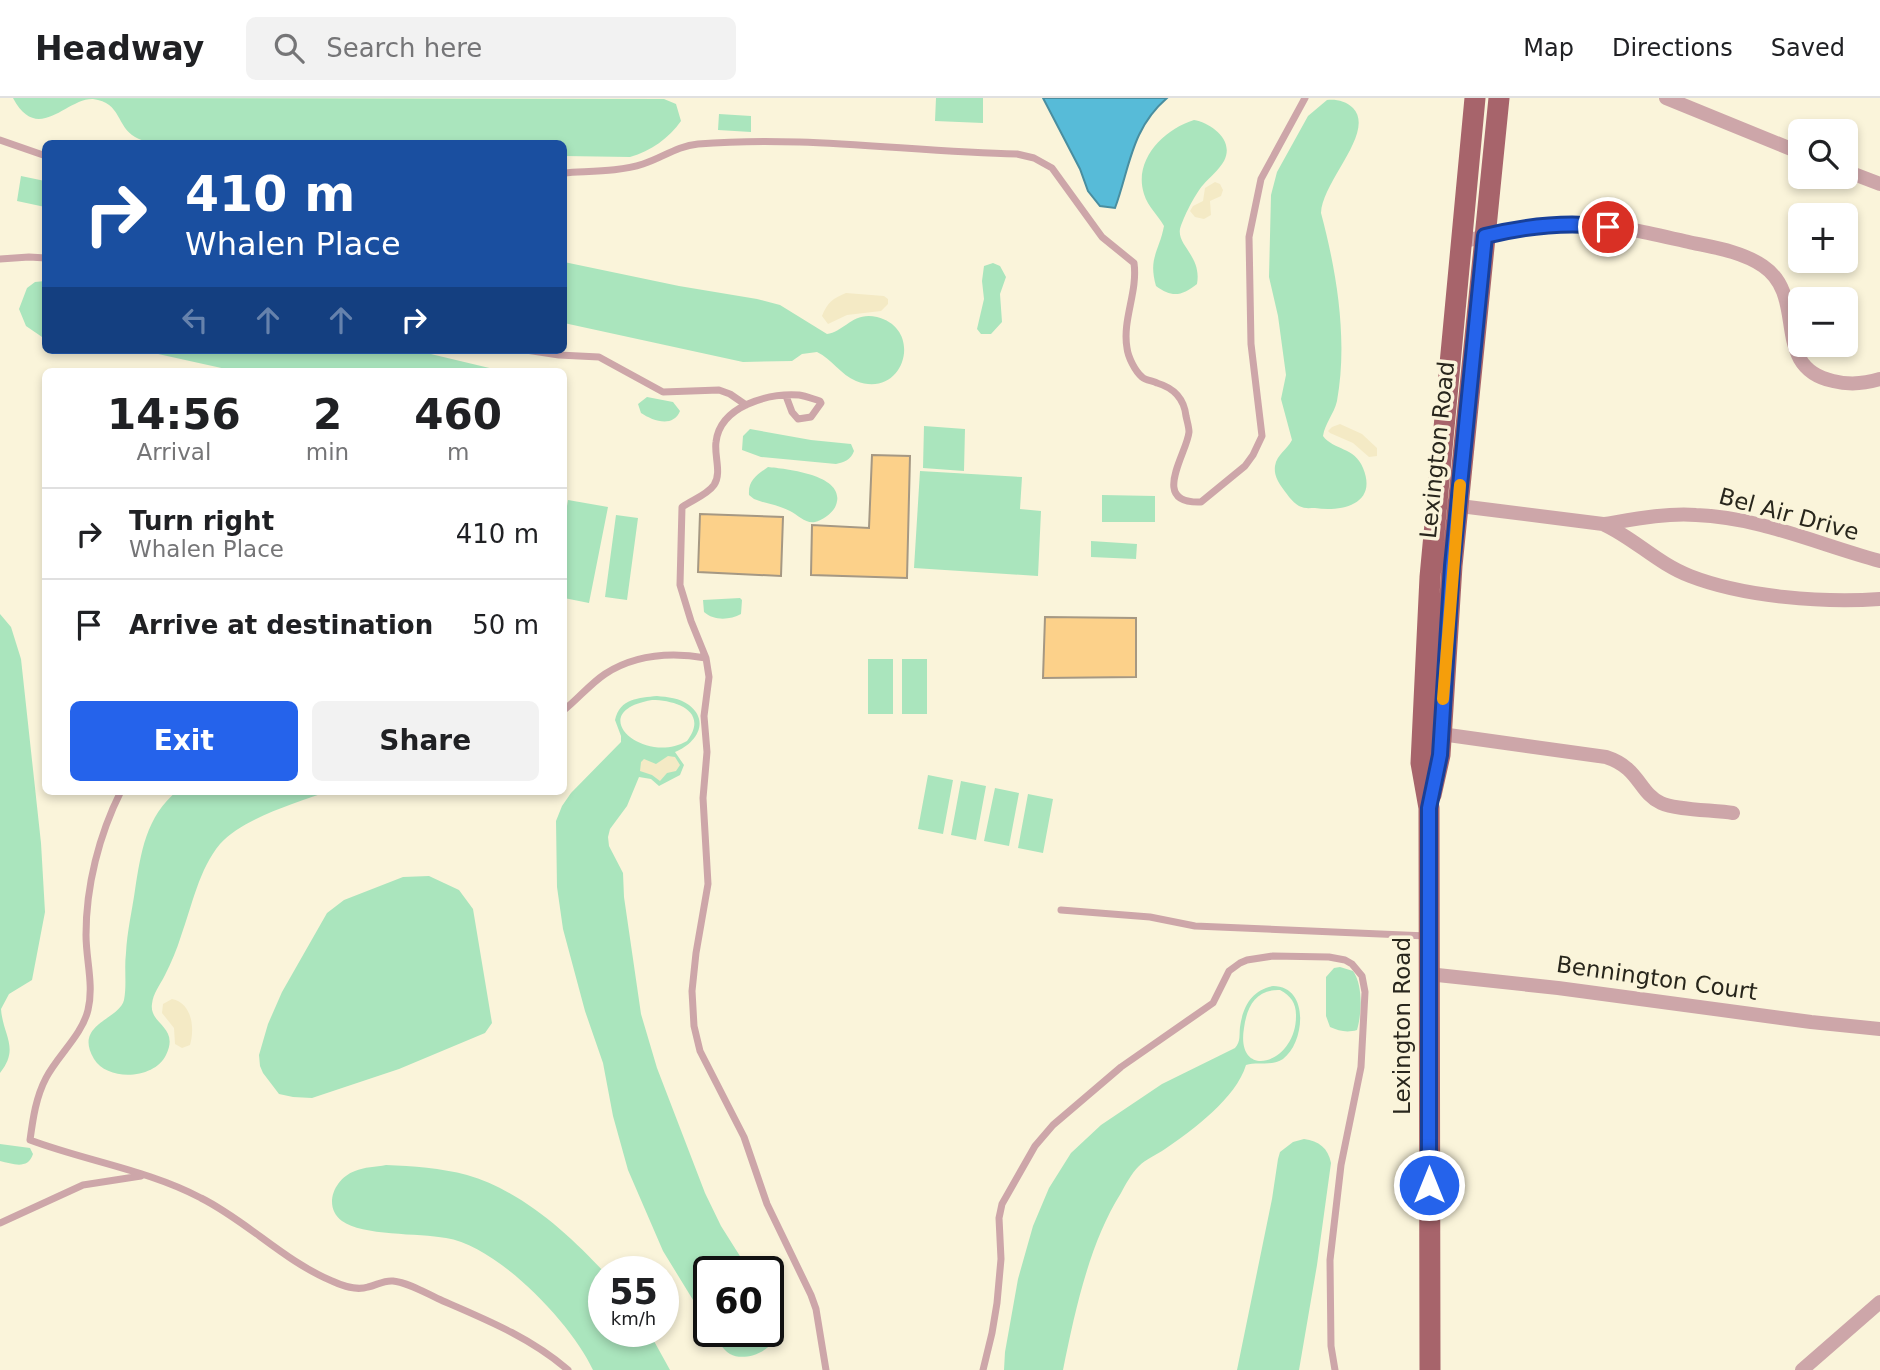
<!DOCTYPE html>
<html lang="en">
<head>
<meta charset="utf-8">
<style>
  :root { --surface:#fff; --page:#f2f2f2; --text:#202124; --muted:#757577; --line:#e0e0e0; --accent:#2563eb }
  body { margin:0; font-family:"DejaVu Sans",sans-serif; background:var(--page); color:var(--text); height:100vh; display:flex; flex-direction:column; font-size:26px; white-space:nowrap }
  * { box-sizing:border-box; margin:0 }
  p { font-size:23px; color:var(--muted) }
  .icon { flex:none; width:38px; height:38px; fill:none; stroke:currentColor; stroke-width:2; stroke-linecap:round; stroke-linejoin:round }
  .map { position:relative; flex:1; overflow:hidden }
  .side { position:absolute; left:42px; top:270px; width:525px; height:427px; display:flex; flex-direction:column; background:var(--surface); border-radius:10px; box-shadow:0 4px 10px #0003 }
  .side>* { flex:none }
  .top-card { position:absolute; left:42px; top:42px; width:525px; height:214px; border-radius:10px; box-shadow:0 4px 10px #0003; background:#1a4fa0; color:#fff; overflow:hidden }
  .buttons { position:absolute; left:1788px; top:21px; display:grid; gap:14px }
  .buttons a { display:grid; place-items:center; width:70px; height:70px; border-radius:10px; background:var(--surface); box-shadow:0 4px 10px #0003; font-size:35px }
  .speed { position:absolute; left:588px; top:1158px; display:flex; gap:14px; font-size:35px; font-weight:700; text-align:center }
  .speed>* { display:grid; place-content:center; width:91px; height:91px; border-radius:50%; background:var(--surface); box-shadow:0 4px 10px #0003; line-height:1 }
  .speed small { font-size:18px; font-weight:400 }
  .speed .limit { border:4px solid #111; border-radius:10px; background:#fff; color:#111 }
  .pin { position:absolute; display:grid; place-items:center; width:60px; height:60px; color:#fff; margin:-30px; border:4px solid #fff; border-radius:50%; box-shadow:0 2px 7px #0007 }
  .me { position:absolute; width:77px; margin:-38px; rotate:0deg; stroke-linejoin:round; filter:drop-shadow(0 0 5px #0008) }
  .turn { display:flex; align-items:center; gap:24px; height:147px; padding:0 28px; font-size:32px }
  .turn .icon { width:91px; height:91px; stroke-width:2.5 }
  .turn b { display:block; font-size:49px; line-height:60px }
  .lanes { display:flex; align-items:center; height:66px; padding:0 28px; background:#0003; justify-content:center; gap:35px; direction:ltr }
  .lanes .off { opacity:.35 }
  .eta { display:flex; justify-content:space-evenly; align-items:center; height:119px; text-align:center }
  .eta b { font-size:42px; font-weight:700; line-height:49px }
  .cta { display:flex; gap:14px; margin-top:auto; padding:14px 28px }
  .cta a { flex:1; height:80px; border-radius:10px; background:var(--accent); color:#fff; font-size:28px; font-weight:700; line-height:80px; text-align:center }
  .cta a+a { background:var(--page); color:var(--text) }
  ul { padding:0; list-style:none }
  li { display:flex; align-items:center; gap:21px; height:91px; padding:0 28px; border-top:2px solid var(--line) }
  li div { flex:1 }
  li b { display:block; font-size:26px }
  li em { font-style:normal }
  header { display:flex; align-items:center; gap:42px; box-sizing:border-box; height:98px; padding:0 35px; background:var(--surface); border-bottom:2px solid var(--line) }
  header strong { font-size:33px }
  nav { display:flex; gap:38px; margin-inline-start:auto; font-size:24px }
  .search { width:490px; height:63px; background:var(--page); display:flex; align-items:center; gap:18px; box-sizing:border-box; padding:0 24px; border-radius:10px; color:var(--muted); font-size:26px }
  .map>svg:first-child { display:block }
  .green { fill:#aae5bd; fill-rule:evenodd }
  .sand { fill:#f4eac5 }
  .water { fill:#57bbd8; stroke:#498ea0; stroke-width:2 }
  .building { fill:#fcd18a; stroke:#a59883; stroke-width:2 }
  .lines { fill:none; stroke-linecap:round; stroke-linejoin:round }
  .service { stroke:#cda6a9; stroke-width:7 }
  .minor { stroke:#cda6a9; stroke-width:14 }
  .primary { stroke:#a7646b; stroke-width:21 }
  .route-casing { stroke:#184099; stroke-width:18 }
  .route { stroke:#2563eb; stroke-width:12 }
  .slow { stroke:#f59e0b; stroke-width:12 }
  .labels { text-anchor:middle; stroke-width:7; stroke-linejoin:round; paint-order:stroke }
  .street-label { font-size:23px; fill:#28261c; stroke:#faf4da }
</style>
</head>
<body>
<header>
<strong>Headway</strong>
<div class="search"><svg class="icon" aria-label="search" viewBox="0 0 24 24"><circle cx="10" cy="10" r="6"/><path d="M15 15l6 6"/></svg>Search here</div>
<nav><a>Map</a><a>Directions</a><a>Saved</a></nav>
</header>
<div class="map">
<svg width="1880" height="1272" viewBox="0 0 1880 1272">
  <rect width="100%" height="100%" fill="#faf4da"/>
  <!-- green -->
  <path class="green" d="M13 0 664 1 676 6 681 23C669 40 651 53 630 59L564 58V46L184 45C169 45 148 47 135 39 116 28 122 5 93 1 66 0 38 47 13 0Z
    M936 0H983V25L935 23Z
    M1327 2C1336 1 1346 3 1353 10 1376 34 1322 83 1321 115 1337 175 1348 242 1337 303 1334 316 1325 325 1323 338 1333 352 1355 349 1363 370 1378 406 1342 414 1315 410 1309 410 1305 411 1299 408 1292 404 1286 395 1281 388 1277 382 1274 376 1275 368 1277 356 1287 352 1292 342L1281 301 1286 277 1278 218 1269 179 1271 97 1277 74 1308 18Z
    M719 16 751 18V34L718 32Z
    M1194 22C1211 25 1235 42 1224 63 1219 72 1209 80 1203 87 1195 96 1183 120 1180 131 1177 148 1202 158 1197 186 1182 198 1172 200 1156 188 1148 160 1159 154 1164 128 1158 117 1148 109 1144 96 1133 62 1164 31 1194 22Z
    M21 78 45 83V109L17 103Z
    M564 164 679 188 757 201 780 207 827 236C844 234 853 213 877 219 925 231 904 302 856 283 841 277 832 261 817 254L802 256 792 263 743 264 564 225Z
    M993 165 1000 168 1006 179 1000 196 1002 224 991 236H981L977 231 984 201 982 183 984 168Z
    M45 183H46L45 241 26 228 19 211 27 190 35 184Z
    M140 252H414L502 273H235Z
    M647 299 673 304 680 313C673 330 653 323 641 315L638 306Z
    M924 328 965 331 964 373 923 370Z
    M750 331 811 342 851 346 854 353C851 362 844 364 836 366L761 359 742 352 743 338Z
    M768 369C787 371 847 377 836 407 834 414 823 422 815 424 806 426 798 417 790 413 779 407 766 406 754 401L749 397C748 382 757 377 768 369Z
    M920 373 1022 379 1020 411 1041 413 1038 478 914 470Z
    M1102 397 1155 398V424H1102Z
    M568 402 608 409 589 505 564 500V426Z
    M616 417 638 420 627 502 605 499Z
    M1091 443 1137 446 1136 461 1091 459Z
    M740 500 742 502 741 516C730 522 714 523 704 514L703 502Z
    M0 516 11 529 21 561 41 745 45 814 32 882 9 896 1 911C3 938 20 950 0 975Z
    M868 561H893V616H868Z
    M902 561H927V616H902Z
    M657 598C667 599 680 600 689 607 711 624 695 646 675 654L684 667 680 677 659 688 651 681 639 679 627 708 610 731 608 739 609 748 623 775 624 799 641 916 657 970 705 1095 721 1128 750 1174H709V1228L663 1153 628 1072 613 1018 603 965 585 913 563 831 557 789 556 723 562 708 571 695 621 644V638L615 622C620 600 639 600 657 598ZM652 602C677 602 709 614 687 643 644 668 582 614 652 602Z
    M928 677 953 682 943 736 918 731Z
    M961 683 986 688 976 742 951 737Z
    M995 690 1019 695 1009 748 984 743Z
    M177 693H329C296 705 243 720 220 746 199 771 192 808 181 838 177 851 171 865 165 877 160 887 153 895 152 906 149 927 180 928 166 957 155 981 108 984 94 961 73 926 119 922 124 902 127 886 124 871 126 855 127 834 132 813 135 792 141 754 146 719 177 693Z
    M1028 696 1053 701 1043 755 1018 750Z
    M429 778 459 792 473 811 492 925 485 935 399 971 312 1000 293 999 279 996 263 975 260 968 259 957 268 926 282 894 327 815 344 802 403 779Z
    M1340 869 1353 873C1363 887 1362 915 1357 932 1347 935 1339 933 1330 929L1326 918V879L1334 870Z
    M1273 888C1310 888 1305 945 1283 961 1271 969 1258 963 1246 967 1236 1000 1193 1032 1165 1051 1156 1057 1146 1061 1139 1068 1131 1076 1126 1086 1121 1095 1089 1146 1075 1213 1063 1272H1004L1005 1254 1018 1181 1033 1128 1049 1090 1071 1055 1101 1027 1162 986 1235 950C1241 943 1239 937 1240 929 1243 908 1252 892 1273 888ZM1280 892C1291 898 1296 905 1296 917 1297 966 1235 984 1244 930 1247 908 1256 891 1280 892Z
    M1304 1041C1319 1043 1328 1050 1331 1065L1317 1167 1299 1272H1237L1272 1101 1278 1061 1280 1054 1293 1044Z
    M0 1046 30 1050 33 1056C28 1072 13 1066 0 1063Z
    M386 1067C413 1068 441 1070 467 1077 520 1092 568 1135 604 1174V1234H649L670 1272H593C572 1226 498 1148 446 1140 419 1135 362 1138 342 1123 322 1108 335 1080 355 1073 364 1069 376 1069 386 1067Z
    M768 1210C771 1214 776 1220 777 1225 784 1248 748 1266 730 1256 722 1251 717 1241 712 1234H768Z"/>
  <!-- sand -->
  <path class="sand" d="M1215 84 1220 86 1223 92 1221 98 1210 103 1211 117 1204 121 1195 119 1190 113 1193 108 1203 103 1205 90Z
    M846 195 884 198 888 201V206L881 213 847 217 828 226 822 218C827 205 833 200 846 195Z
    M1340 326 1362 336 1377 350V358L1369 359 1353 345 1330 335 1328 333 1332 329Z
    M668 658 675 659 680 667 676 673 667 675 660 683 652 677 640 673 641 664 644 661 656 666Z
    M172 901C192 905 195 930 190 947L182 950 175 946 174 930 162 915 163 906Z"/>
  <!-- water -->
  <path class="water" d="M1043 0H1167C1131 31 1130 69 1115 110L1100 108 1088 93 1080 71Z"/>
  <!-- building -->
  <path class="building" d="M872 357 910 358 907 480 811 477 812 427 869 430Z
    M700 416 783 419 781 478 698 474Z
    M1045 519 1136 520V579L1043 580Z"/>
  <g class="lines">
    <!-- service -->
    <path class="service" d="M0 42 46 58
      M564 75C589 73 619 74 643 66 662 60 677 48 698 46 804 37 911 54 1017 56L1034 60 1052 70 1102 139 1134 165C1138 194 1122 222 1127 250 1128 259 1135 273 1142 279 1145 282 1153 283 1157 285 1174 290 1184 300 1186 318 1187 323 1189 329 1189 334 1187 356 1149 406 1201 404L1245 368 1253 357 1262 338 1251 246 1249 139 1261 81 1305 0
      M0 161 29 159 46 160
      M526 252 559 257 599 259 663 294 719 292 730 296 746 307
      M706 560 709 579 704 618 707 654 703 700 708 786 696 855 692 893 694 928 700 953 744 1039 767 1106 811 1197 816 1211 826 1272
      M564 612C578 601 590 586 605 576 636 556 671 554 706 560L691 523 680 487 682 409C692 402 707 397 714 387 722 375 714 358 716 344 720 308 768 295 799 297 806 298 813 301 820 303L821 305 811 319 798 321 792 314 786 298
      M121 693C99 737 86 788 86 837 86 862 94 887 88 912 82 937 58 957 46 980 36 999 33 1020 30 1042 86 1063 148 1072 201 1100 247 1123 284 1163 332 1183 343 1188 356 1193 368 1189 377 1187 384 1182 393 1183 410 1185 427 1196 443 1203 487 1222 531 1240 568 1272
      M1061 812 1150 819 1195 828 1427 838
      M0 1125 83 1087 141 1078
      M983 1272 992 1235 997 1205 1001 1161 999 1120 1002 1106 1035 1048 1053 1027 1121 969 1213 905 1229 873 1240 865 1247 862 1273 858 1329 859 1345 862 1352 866 1362 878 1365 894 1361 969 1341 1067 1330 1162 1331 1248 1335 1272"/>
    <!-- minor -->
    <path class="minor" d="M1666 0 1801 55
      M1846 73 1880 86
      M1461 144C1502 134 1544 123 1587 126 1623 128 1658 137 1693 145 1717 150 1742 154 1763 168 1809 199 1769 269 1833 283 1849 287 1864 286 1880 281
      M1452 407 1603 426C1634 440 1658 466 1690 478 1744 499 1823 505 1880 501
      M1605 426C1635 421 1665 415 1696 417 1759 419 1820 447 1880 463
      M1434 635 1606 659C1640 670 1638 694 1661 705 1676 712 1714 712 1733 715
      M1428 876 1558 890 1811 924 1880 931
      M1802 1272 1880 1204"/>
    <!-- primary -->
    <path class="primary" d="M1431 697 1440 657 1452 468 1499 0
      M1430 1272 1429 710 1421 665 1430 479 1475 0"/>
  </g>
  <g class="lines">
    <!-- route casing -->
    <g class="route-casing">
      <path id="route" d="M1429 1087V710L1440 657 1452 468 1485 138C1526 128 1567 123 1608 129"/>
    </g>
    <!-- route -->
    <use href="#route" class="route"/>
    <!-- slow -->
    <path class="slow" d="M1443 601 1460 387"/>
  </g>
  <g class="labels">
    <!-- street labels -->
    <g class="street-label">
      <text transform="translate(1437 352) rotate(-84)" y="8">Lexington Road</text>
      <text transform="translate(1789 416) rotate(15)" y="8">Bel Air Drive</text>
      <text transform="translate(1657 880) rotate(8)" y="8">Bennington Court</text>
      <text transform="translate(1402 928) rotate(-90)" y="8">Lexington Road</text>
    </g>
  </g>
</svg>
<div class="buttons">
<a><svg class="icon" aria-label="search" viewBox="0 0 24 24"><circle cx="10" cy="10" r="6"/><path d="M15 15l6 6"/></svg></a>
<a>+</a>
<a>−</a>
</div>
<div class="speed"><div>55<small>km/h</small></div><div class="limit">60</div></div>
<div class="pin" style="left:1608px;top:129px;background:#d93025"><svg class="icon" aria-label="arrive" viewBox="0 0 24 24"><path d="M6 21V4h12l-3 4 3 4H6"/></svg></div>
<svg class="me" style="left:1429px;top:1087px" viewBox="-20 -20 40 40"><circle r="17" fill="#2563eb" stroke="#fff" stroke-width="3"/><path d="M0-11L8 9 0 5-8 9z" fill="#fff"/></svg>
<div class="top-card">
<div class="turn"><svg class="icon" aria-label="right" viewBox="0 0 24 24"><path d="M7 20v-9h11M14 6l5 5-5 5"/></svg><div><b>410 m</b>Whalen Place</div></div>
<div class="lanes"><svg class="icon off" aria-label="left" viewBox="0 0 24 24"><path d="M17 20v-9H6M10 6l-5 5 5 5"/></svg><svg class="icon off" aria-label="ahead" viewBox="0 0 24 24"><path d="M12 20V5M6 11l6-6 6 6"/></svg><svg class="icon off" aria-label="ahead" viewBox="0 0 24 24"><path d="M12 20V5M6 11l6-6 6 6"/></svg><svg class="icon" aria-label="right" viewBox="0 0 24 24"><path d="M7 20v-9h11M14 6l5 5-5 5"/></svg></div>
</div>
<section class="side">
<div class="eta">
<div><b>14:56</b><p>Arrival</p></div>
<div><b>2</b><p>min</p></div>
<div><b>460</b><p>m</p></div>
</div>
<ul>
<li><svg class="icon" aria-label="right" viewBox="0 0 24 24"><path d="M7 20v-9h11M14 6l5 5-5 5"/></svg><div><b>Turn right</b><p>Whalen Place</p></div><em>410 m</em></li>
<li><svg class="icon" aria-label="arrive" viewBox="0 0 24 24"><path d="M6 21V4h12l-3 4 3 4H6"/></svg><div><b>Arrive at destination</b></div><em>50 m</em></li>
</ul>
<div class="cta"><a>Exit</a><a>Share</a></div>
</section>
</div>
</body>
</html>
